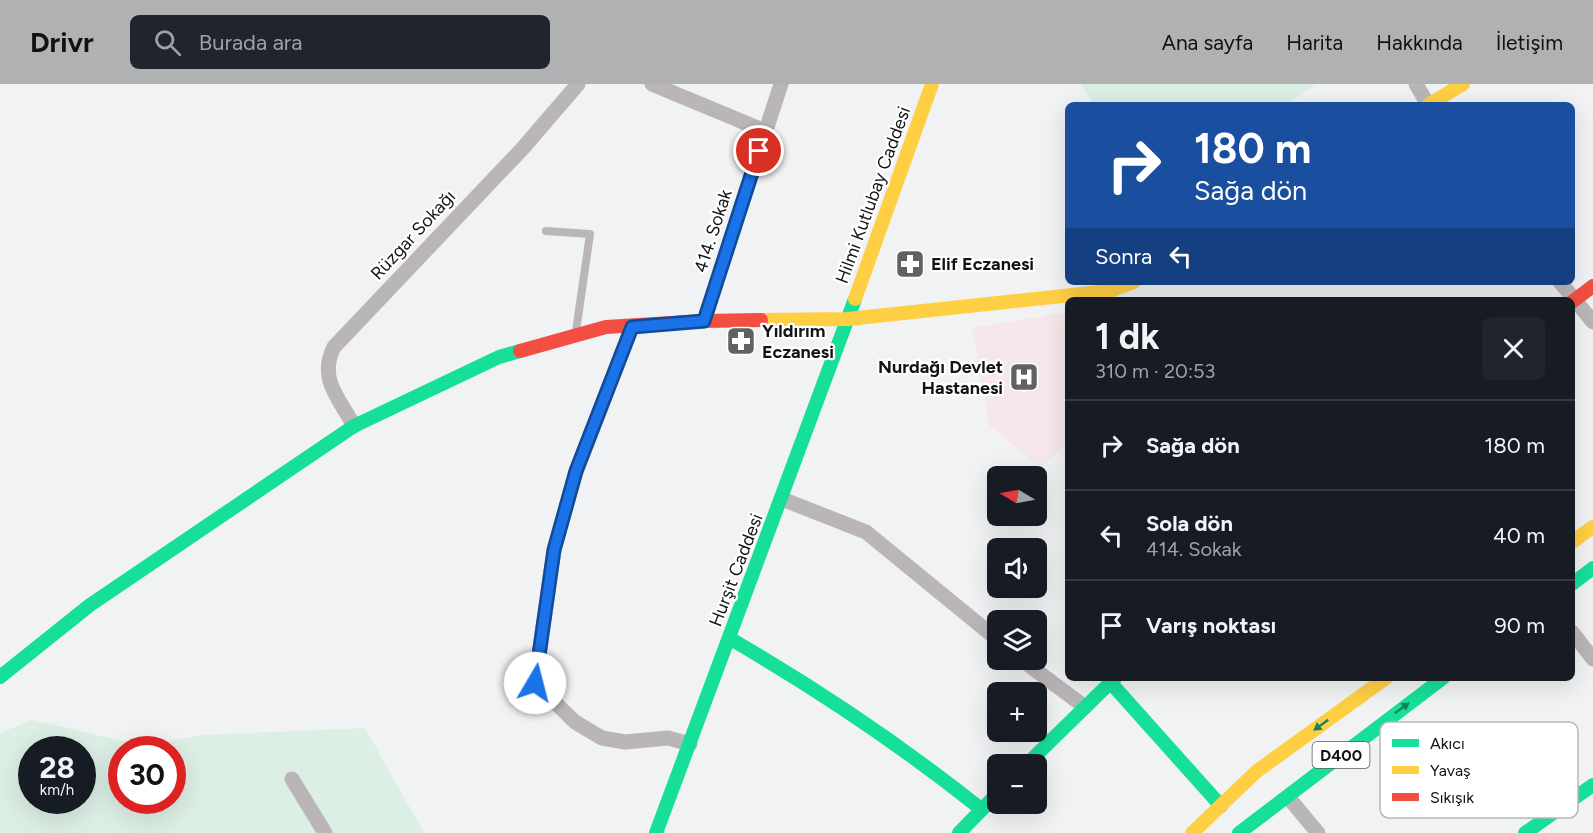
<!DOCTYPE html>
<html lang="tr">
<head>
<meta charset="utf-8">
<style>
  :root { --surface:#171b24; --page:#20242c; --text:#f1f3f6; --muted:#9ea1a6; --line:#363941; --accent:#b0b1b3 }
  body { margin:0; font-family:Figtree,sans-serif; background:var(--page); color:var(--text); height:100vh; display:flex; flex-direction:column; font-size:22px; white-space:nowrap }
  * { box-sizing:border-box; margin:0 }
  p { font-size:20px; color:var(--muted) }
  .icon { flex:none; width:33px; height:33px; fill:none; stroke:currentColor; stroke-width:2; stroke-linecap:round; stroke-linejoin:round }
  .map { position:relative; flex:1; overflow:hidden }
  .side { position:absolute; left:1065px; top:213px; width:510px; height:384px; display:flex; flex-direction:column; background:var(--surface); border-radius:9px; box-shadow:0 6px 24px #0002 }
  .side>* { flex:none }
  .hud { position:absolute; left:1065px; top:18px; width:510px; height:183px; border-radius:9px; box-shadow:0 6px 24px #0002; background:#1a4fa0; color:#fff; overflow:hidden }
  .needle { width:39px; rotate:280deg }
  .tools { position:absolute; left:987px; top:382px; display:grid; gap:12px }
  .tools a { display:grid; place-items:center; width:60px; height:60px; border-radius:9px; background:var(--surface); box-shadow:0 6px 24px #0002; font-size:30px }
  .speed { position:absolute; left:18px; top:652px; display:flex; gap:12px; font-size:30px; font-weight:700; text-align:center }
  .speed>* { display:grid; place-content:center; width:78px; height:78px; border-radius:50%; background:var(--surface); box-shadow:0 6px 24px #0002; line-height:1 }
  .speed small { font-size:15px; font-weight:400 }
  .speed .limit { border:9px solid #d22; background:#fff; color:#111 }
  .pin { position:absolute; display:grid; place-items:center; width:51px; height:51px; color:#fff; margin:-26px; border:3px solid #fff; border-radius:50%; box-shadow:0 2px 6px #0007 }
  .me { position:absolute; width:66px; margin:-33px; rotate:8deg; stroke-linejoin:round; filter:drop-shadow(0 0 4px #0008) }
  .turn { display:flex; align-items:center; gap:21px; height:126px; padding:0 30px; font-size:27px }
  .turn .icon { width:78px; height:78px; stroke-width:2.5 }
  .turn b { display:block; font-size:42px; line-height:51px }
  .then { display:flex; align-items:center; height:57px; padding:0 30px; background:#0003; gap:12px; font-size:22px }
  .round { display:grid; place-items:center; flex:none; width:63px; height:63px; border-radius:9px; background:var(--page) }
  .head { display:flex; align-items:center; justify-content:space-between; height:102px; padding:0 30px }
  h1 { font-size:36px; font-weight:700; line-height:45px }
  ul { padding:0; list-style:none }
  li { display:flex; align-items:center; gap:18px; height:90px; padding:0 30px; border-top:2px solid var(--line) }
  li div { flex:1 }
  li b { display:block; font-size:22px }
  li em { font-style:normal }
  header { display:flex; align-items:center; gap:36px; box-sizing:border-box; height:84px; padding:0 30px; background:var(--accent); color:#111 }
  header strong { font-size:28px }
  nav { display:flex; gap:33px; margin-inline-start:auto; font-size:21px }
  .search { width:420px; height:54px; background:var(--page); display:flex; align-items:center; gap:15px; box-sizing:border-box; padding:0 21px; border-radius:9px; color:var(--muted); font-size:22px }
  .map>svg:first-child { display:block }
  .medical { fill:#f6e8ea }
  .green { fill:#dcefe5; fill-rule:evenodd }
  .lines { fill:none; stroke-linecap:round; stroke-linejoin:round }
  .lane { stroke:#bab6b8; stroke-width:8 }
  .street { stroke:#bab6b8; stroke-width:15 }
  .fast { stroke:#16e098; stroke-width:14 }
  .slow { stroke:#ffcf43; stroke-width:14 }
  .jam { stroke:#f24e42; stroke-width:14 }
  .oneway { fill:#14845d }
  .route-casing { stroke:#114b97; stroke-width:15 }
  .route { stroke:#1a73e8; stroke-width:10 }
  .labels { text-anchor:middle; stroke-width:4.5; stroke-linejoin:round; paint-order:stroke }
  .shield { fill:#fff; stroke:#595a5a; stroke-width:1.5 }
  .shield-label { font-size:16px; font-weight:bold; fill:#121314 }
  .street-label { font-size:18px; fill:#121314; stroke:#fff }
  .poi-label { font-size:18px; font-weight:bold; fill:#121314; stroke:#fff; text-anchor:start }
  .key { fill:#fff; stroke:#b8b8b8; stroke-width:1.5 }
  .key-label { font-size:16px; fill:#121314 }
</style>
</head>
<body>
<header>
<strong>Drivr</strong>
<div class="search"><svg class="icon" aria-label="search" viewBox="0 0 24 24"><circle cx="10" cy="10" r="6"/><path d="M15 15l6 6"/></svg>Burada ara</div>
<nav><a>Ana sayfa</a><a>Harita</a><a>Hakkında</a><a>İletişim</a></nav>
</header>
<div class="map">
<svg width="1593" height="749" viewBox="0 0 1593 749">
  <rect width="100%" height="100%" fill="#f0f2f4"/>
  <!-- medical -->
  <path class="medical" d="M1068 228V358L1041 384 989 341 972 244Z"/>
  <!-- green -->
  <path class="green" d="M1080 0H1316L1286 21H1095Z
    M32 636 145 662 201 651 365 644 424 749H0V649ZM32 666H82V717H32ZM122 666H172V717H122Z"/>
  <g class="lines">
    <!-- lane -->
    <path class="lane" d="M546 147 590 150 576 247"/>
    <!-- street -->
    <path class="street" d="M652 0 765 47
      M1416 0 1428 21
      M1560 198 1593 238
      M704 237 781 0
      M632 243 576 388 554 466 535 599 575 638 602 654 625 658 668 654 690 660
      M354 342C339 314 318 295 334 263L523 64 578 0
      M782 415 866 448 998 556
      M1572 548 1593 575
      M1022 576 1085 623
      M292 695 325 749
      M1288 713 1318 749"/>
    <!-- fast -->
    <path class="fast" d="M1572 500 1593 484
      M729 554C817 605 902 662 981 725
      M0 593 90 521 354 342 499 273 520 267
      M1110 598 1221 722
      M1026 681 1115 594
      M656 749 855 215
      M959 749 998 709
      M1239 749 1443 594
      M1525 749 1593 701"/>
    <!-- slow -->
    <path class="slow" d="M1428 21 1463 0
      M855 215 932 0
      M761 236 848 235 1110 207 1134 198
      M1572 458 1593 443
      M1192 749 1257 687 1386 594"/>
    <!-- jam -->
    <path class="jam" d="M1572 218 1593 202
      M520 267 606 243 704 237 761 236"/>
  </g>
  <!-- one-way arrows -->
  <defs><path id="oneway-solid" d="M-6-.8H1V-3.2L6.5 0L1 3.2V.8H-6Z" transform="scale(1.5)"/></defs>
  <g class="oneway">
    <use href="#oneway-solid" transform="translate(1402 624) rotate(-36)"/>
    <use href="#oneway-solid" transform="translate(1321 641) rotate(144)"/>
  </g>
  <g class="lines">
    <!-- route casing -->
    <g class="route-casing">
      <path id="route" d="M535 599 554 466 576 387 632 243 704 237 759 67"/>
    </g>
    <!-- route -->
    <use href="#route" class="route"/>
  </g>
  <!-- icons -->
  <defs>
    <g id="pharmacy-square" transform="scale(1.5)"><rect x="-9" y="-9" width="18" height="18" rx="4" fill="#606162" stroke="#fff"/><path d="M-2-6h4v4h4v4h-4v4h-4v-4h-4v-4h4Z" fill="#fff"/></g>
    <g id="hospital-square" transform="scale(1.5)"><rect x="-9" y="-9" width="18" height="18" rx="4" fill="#606162" stroke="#fff"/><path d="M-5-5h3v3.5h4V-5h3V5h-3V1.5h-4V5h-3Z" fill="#fff"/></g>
  </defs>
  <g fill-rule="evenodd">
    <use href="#pharmacy-square" x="910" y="180"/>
    <use href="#pharmacy-square" x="741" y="257"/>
    <use href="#hospital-square" x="1024" y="293"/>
  </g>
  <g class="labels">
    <!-- shield labels -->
    <rect class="shield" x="1312.5" y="658" width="57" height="26" rx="4.5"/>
    <g class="shield-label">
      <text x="1341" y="677">D400</text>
    </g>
    <!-- street labels -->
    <g class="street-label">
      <text transform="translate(873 111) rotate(-70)" y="6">Hilmi Kutlubay Caddesi</text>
      <text transform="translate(713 147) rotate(-72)" y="6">414. Sokak</text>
      <text transform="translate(413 151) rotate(-47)" y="6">Rüzgar Sokağı</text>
      <text transform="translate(736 486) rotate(-69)" y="6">Hurşit Caddesi</text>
    </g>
    <!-- poi labels -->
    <g class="poi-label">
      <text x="931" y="186">Elif Eczanesi</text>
      <text x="762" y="253">Yıldırım<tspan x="762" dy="21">Eczanesi</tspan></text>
      <text x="1003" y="289" text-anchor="end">Nurdağı Devlet<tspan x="1003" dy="21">Hastanesi</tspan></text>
    </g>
  </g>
  <!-- legend -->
  <rect x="1380" y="638" width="198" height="96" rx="9" class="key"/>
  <rect x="1392" y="655" width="27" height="8" fill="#16e098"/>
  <rect x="1392" y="682" width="27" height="8" fill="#ffcf43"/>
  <rect x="1392" y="709" width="27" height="8" fill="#f24e42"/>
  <g class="key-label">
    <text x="1430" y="665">Akıcı</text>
    <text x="1430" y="692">Yavaş</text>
    <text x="1430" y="719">Sıkışık</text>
  </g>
</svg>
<div class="tools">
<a><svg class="needle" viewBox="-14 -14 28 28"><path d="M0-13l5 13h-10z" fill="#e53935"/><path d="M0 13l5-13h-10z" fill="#9ea1a6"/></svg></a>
<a><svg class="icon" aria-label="sound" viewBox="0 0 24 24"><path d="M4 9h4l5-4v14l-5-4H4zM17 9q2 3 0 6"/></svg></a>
<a><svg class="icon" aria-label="layers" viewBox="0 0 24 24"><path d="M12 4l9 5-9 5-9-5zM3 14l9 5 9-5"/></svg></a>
<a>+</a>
<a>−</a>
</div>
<div class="speed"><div>28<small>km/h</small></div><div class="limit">30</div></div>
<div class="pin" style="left:759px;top:67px;background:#d93025"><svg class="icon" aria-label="arrive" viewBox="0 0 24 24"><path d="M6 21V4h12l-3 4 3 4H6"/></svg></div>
<svg class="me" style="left:535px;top:599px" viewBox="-20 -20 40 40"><circle r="19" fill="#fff"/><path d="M0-13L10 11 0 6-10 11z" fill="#1a73e8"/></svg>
<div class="hud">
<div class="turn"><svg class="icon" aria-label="right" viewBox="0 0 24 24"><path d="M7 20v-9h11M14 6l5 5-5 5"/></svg><div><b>180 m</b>Sağa dön</div></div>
<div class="then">Sonra<svg class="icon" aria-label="left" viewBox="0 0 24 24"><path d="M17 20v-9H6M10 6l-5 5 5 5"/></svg></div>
</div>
<section class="side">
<div class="head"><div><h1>1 dk</h1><p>310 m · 20:53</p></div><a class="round"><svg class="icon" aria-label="close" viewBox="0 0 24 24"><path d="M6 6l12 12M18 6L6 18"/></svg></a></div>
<ul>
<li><svg class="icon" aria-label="right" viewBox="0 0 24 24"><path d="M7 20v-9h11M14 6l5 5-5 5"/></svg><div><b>Sağa dön</b></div><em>180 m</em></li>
<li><svg class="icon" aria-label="left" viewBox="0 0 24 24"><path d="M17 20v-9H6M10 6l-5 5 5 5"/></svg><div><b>Sola dön</b><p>414. Sokak</p></div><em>40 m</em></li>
<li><svg class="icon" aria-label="arrive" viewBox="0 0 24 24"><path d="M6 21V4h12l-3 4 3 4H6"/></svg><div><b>Varış noktası</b></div><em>90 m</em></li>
</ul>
</section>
</div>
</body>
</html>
